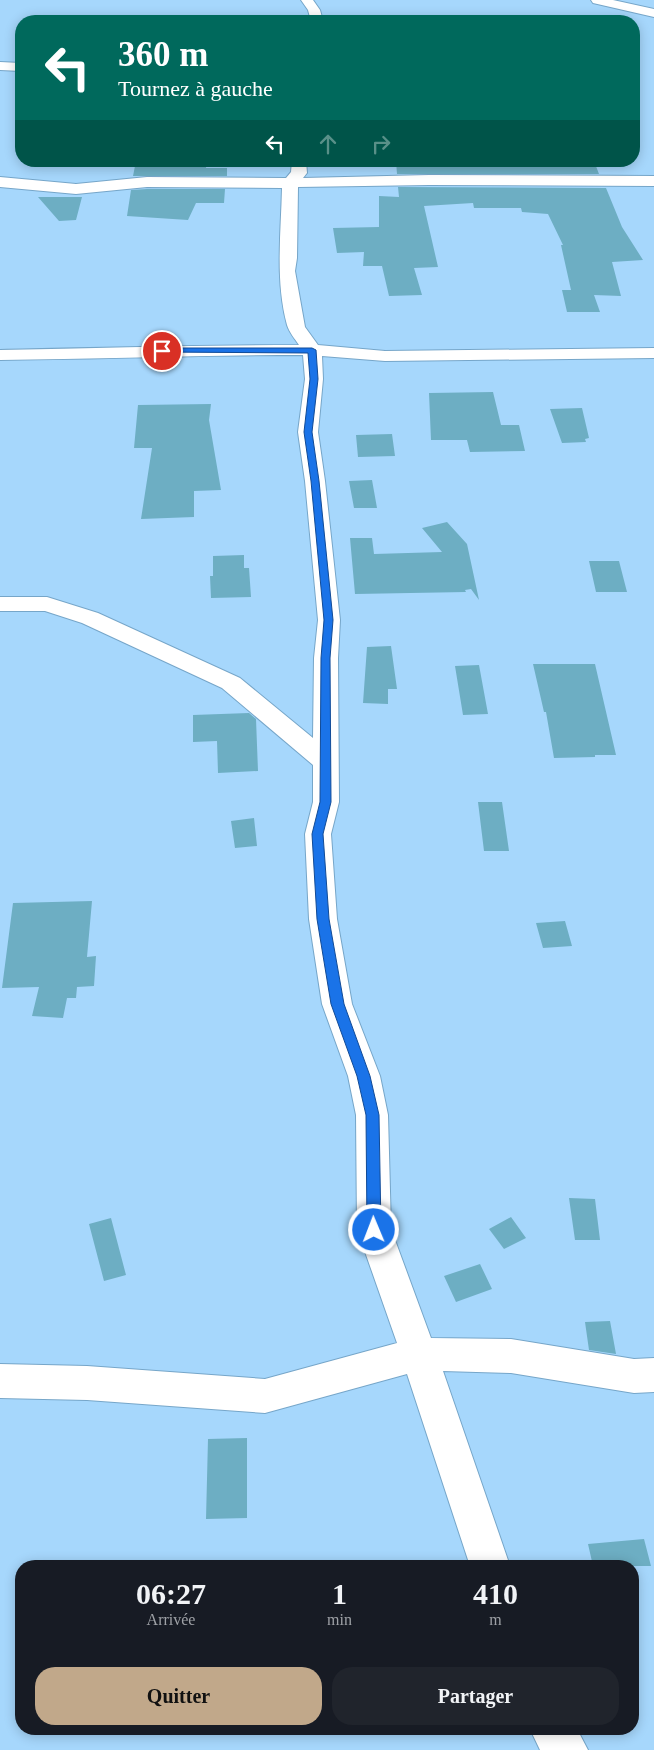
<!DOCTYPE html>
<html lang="fr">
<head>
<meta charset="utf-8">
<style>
  :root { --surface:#171b24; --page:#20242c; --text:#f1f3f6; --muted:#9ea1a6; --accent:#c1a88a }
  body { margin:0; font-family:Georgia,serif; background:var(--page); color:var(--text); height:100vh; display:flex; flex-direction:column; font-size:19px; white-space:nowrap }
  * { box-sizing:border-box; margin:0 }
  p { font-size:16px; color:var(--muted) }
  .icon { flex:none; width:28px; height:28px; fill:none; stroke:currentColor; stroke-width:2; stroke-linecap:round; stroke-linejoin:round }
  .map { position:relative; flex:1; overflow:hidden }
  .drawer { position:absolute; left:15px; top:1560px; width:624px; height:175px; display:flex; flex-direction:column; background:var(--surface); border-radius:20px; box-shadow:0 2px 12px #0003 }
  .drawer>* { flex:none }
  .guide { position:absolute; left:15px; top:15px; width:625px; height:152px; border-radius:20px; box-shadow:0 2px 12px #0003; background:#00695c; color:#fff; overflow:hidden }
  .pin { position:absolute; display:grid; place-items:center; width:42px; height:42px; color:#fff; margin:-21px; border:2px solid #fff; border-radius:50%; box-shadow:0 1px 5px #0007 }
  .me { position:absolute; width:55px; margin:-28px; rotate:359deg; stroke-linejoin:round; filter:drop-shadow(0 0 4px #0008) }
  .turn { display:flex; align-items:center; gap:18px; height:105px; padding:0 20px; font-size:22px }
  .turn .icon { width:65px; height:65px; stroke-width:2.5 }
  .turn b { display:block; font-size:35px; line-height:42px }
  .lanes { display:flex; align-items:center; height:48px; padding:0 20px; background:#0003; justify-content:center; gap:25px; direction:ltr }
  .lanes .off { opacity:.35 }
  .eta { display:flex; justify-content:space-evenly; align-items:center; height:85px; text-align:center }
  .eta b { font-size:30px; font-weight:800; line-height:35px }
  .action { display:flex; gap:10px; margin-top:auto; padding:10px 20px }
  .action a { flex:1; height:58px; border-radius:20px; background:var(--accent); color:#111; font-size:20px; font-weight:800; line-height:58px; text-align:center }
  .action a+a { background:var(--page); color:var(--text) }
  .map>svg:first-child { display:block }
  .building { fill:#6daec3 }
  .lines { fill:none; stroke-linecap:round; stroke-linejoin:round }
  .street-casing { stroke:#76a6c9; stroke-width:2 }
  .street { fill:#fff; fill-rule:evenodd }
  .route { fill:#1a73e8; stroke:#114b97 }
</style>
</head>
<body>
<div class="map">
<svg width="654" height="1750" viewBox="0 0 654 1750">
  <rect width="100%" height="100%" fill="#a6d7fc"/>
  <!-- building -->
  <path class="building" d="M136 161H207L206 168H227V176H133Z
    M396 161H594L599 174H397Z
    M398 187 606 188 622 227 643 260 612 262 621 296 594 295 600 312H567L562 290H571L561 245H563L548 214 522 212 521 208H474L473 203 424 206 438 267 414 268 422 295 389 296 382 266H363L364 252 337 253 333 228 379 227V196L399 197Z
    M147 189H225L224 203H196L188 220 127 216 131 190Z
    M38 197H82L76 220 59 221Z
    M493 392 501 425H519L525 451 470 452 467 440H431L429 393Z
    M211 404 209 420 221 490 194 491V517L141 519 152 448H134L138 405Z
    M582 408 589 438 585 439 586 442 562 443 550 409Z
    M392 434 395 456 358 457 356 435Z
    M372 480 377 508H354L349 481Z
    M447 522 467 544 479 600 471 589 465 590 466 592 355 594 350 538H372L374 554 442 552 422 528Z
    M244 555V568H249L251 597 211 598 210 576H213V556Z
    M589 561H619L627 592H596Z
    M391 646 397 689H388V704L363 703 367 647Z
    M533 664H595L616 755H595V757L554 758 546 712H544Z
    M479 665 488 714 463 715 455 666Z
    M249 713 256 719 258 771 218 773 217 741 193 742V715Z
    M478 802H502L509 851H484Z
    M254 818 257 846 235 848 231 821Z
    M92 901 87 957 96 956 94 986 77 987 76 998H67L63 1018 32 1016 39 987 2 988 13 903Z
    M565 921 572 946 543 948 536 923Z
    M569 1198 595 1199 600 1240H575Z
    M511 1217 526 1238 504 1249 489 1229Z
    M111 1218 126 1275 104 1281 89 1224Z
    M480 1264 492 1289 456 1302 444 1276Z
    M610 1321 616 1354 589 1350 585 1322Z
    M247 1438V1518L206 1519 208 1439Z
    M644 1539 651 1566H593L588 1544Z"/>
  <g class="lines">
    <!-- street casing -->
    <g class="street-casing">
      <path id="street" d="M301 0H313L320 10 323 21H311L308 10Z
        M591 0H613L654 9V17L593 3Z
        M0 62 21 63V71L0 70Z
        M292 161H306L307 173 303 178 429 175 654 176V186L429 185 298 187 297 258 295 271 305 327 318 345 385 351 654 348V358L385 361 322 356 323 379 318 432 325 481 340 620 338 658 339 802 331 834 337 919 352 1004 380 1076 388 1115 391 1229 431 1338 511 1339 634 1359 654 1358V1392L634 1393 511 1373 443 1371 510 1566H470L407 1374 265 1413 87 1400 0 1398V1364L87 1366 265 1379 397 1343 357 1229 356 1115 348 1076 322 1004 309 919 305 834 313 802V765L222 688 82 623 45 611H0V597H47L98 613 240 678 313 738 314 658 318 620 305 481 298 432 305 379 303 355C202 355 101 359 0 360V350C100 348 199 345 299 345 295 339 289 332 287 325 275 281 281 233 282 188L147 187 76 194 0 187V177L76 184 147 177 286 178 291 172Z
        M530 1729H577L588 1750H540Z"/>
    </g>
    <!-- street -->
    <use href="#street" class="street"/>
  </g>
  <!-- route -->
  <path class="route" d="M162 348H312L316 350 318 379 312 432 319 481 333 620 330 658 331 802 323 834 329 919 344 1004 370 1076 379 1115 381 1230 379 1234 374 1236 369 1234 367 1230 366 1115 357 1076 331 1004 317 919 312 834 320 802 321 658 324 620 311 481 304 432 310 379 308 353 160 352 159 351Z"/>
</svg>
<div class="pin" style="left:162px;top:351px;background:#d93025"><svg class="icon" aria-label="arrive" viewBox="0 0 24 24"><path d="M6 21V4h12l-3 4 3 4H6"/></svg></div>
<svg class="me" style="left:374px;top:1230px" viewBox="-20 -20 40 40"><circle r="17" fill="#1a73e8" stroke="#fff" stroke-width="3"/><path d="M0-11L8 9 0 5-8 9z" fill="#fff"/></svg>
<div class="guide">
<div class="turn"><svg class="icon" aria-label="left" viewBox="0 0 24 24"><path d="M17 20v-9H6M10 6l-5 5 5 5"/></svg><div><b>360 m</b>Tournez à gauche</div></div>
<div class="lanes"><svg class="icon" aria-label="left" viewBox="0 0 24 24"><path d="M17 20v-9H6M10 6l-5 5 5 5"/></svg><svg class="icon off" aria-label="ahead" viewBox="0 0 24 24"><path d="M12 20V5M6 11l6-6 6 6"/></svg><svg class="icon off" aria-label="right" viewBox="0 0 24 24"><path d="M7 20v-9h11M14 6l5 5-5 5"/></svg></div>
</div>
<section class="drawer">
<div class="eta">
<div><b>06:27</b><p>Arrivée</p></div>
<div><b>1</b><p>min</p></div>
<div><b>410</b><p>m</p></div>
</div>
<div class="action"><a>Quitter</a><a>Partager</a></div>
</section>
</div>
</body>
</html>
